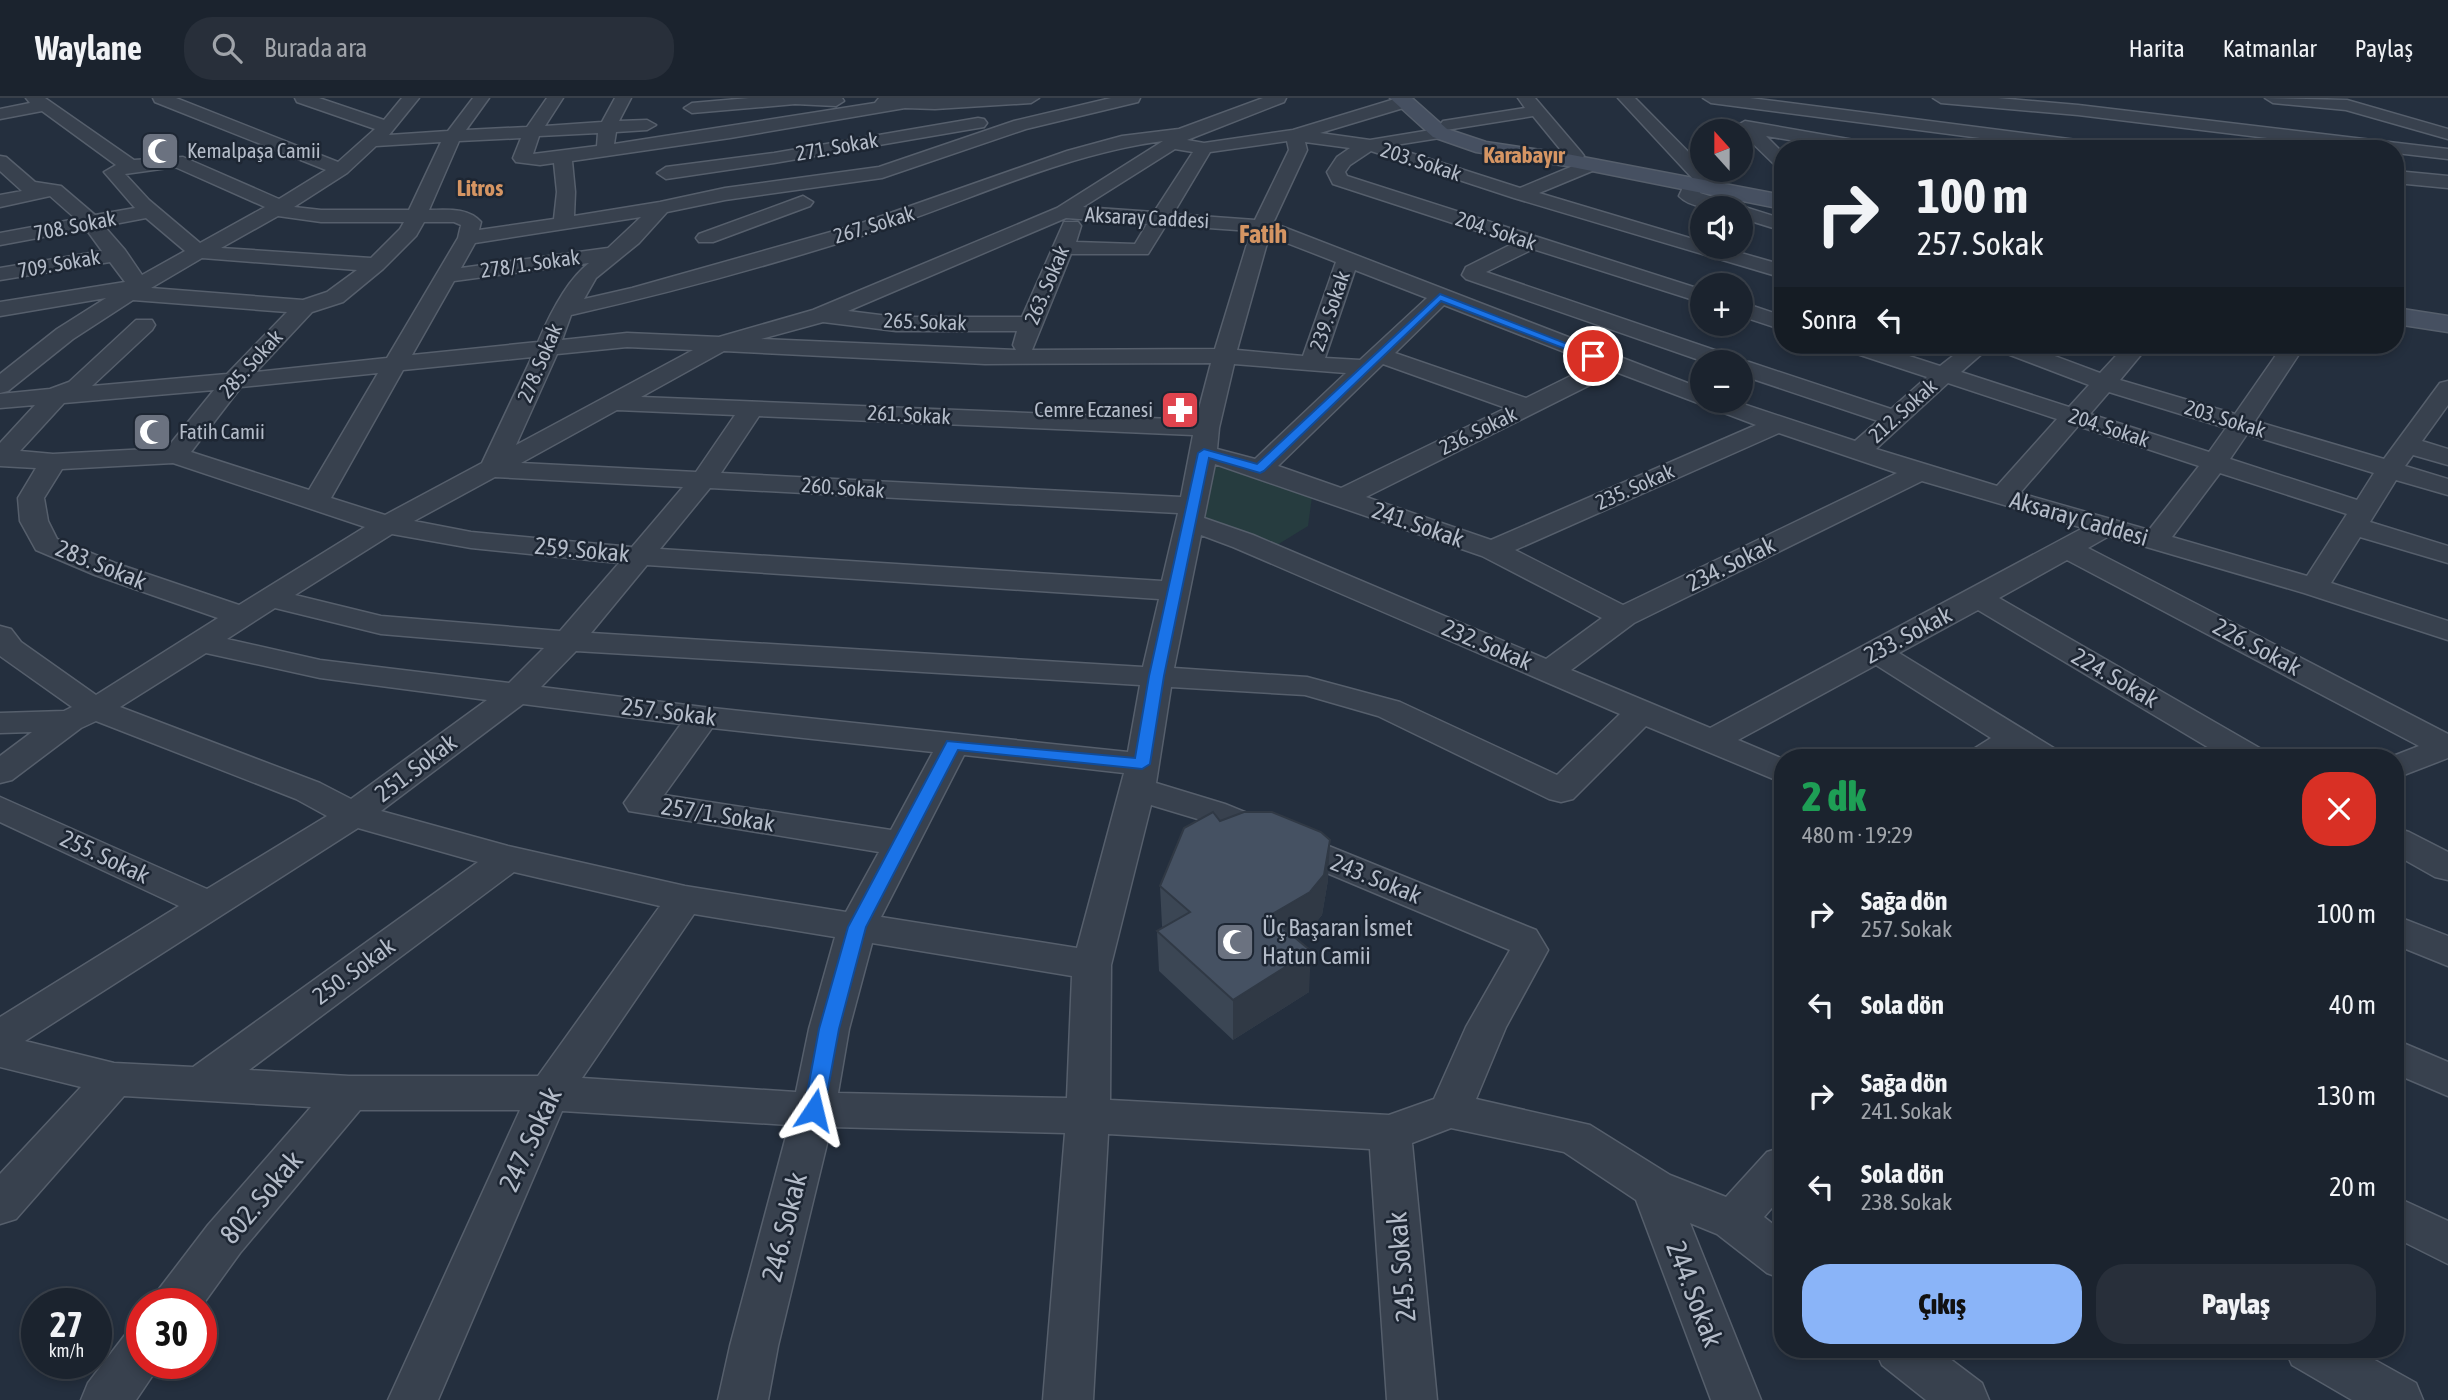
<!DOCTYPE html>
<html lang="tr">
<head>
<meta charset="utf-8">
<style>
  :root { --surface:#1b232e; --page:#282f3a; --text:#f1f3f6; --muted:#a0a4aa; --line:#39404a; --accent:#8ab4f8 }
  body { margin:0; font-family:"Asap Condensed",sans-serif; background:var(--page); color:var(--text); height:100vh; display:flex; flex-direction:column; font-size:26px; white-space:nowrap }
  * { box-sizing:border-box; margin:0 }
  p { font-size:23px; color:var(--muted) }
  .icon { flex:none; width:38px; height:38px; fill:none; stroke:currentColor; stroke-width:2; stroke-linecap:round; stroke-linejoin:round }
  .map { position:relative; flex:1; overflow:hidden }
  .side { position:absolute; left:1774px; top:651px; width:630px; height:609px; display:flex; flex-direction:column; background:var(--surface); border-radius:28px; box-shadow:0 4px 10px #0003,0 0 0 2px var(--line) }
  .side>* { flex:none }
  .hud { position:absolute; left:1774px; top:42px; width:630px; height:214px; border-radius:28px; box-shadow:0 4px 10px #0003,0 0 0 2px var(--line); background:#1b232e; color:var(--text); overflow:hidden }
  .needle { width:46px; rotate:339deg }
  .buttons { position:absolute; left:1690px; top:21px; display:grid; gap:14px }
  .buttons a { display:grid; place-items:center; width:63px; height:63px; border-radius:50%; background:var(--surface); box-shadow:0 4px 10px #0003,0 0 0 2px var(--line); font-size:35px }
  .speed { position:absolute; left:21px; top:1190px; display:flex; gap:14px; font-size:35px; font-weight:700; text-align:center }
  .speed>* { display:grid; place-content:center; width:91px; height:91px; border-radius:50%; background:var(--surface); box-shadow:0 4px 10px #0003,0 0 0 2px var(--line); line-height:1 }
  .speed small { font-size:18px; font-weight:400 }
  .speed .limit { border:10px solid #d22; background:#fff; color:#111 }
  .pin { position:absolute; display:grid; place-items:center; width:60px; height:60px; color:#fff; margin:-30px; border:4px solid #fff; border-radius:50%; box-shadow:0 2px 7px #0007 }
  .me { position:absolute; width:77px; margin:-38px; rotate:10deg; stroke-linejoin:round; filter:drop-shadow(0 0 5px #0008) }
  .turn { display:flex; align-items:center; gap:24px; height:147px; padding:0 28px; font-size:32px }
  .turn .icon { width:91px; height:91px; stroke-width:2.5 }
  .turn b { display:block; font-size:49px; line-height:60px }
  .then { display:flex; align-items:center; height:66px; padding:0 28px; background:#0003; gap:14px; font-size:26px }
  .round { display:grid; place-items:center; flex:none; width:74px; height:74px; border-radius:28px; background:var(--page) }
  .head { display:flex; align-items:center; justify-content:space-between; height:119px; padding:0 28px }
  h1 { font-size:42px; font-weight:800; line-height:52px; color:#1e9e55 }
  .cta { display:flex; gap:14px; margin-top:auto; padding:14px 28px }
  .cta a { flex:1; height:80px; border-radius:28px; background:var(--accent); color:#111; font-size:28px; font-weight:800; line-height:80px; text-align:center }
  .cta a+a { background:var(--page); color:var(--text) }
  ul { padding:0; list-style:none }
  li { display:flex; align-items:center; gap:21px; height:91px; padding:0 28px }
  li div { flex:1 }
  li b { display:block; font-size:26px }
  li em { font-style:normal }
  header { display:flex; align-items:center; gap:42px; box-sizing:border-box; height:98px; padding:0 35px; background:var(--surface); border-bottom:2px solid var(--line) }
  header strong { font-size:33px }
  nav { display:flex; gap:38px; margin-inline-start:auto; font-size:24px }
  .search { width:490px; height:63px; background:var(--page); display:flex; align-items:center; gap:18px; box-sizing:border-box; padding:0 24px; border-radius:28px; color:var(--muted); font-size:26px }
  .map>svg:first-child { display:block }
  .green { fill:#263c3f }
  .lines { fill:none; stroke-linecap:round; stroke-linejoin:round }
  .minor-casing { stroke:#565f6c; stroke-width:3 }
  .secondary-casing { stroke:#565f6c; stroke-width:3 }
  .minor { fill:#38414e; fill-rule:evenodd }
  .secondary { fill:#465061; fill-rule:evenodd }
  .wall { fill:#3b4654 }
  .shaded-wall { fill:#303945 }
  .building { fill:#455162; stroke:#303945; stroke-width:2 }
  .route { fill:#1a73e8; stroke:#114b97; stroke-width:2 }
  .labels { text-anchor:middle; stroke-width:5; stroke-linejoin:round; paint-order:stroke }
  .far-street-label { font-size:21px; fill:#b4bcc9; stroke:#1d2633 }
  .far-poi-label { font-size:21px; fill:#b4bcc9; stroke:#1d2633; text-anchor:start }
  .far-quarter-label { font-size:23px; font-weight:bold; fill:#d59563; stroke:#1d2633 }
  .street-label { font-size:24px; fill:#b4bcc9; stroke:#1d2633 }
  .poi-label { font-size:24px; fill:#b4bcc9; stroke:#1d2633; text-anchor:start }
  .far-district-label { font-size:26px; font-weight:bold; fill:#d59563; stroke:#1d2633 }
  .near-street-label { font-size:28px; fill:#b4bcc9; stroke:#1d2633 }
</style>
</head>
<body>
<header>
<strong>Waylane</strong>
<div class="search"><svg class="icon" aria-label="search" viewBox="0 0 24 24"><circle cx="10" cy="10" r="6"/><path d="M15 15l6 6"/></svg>Burada ara</div>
<nav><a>Harita</a><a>Katmanlar</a><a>Paylaş</a></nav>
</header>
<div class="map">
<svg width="2448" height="1302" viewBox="0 0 2448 1302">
  <rect width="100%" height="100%" fill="#242f3e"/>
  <!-- green -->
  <path class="green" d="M1213 367 1312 399 1308 428 1277 447 1200 422Z"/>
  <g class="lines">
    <!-- minor casing -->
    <g class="minor-casing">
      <path id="minor" d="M26 0H45L134 62 183 59 279 101 326 72 155 4 153 0H176L338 64 375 31 297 4 295 0H319L384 22 402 0H419L389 37 448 33 473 0H489L466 32 527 29 547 0H563L545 28 602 24 615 0H631L619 23 647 22 656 27 647 32 616 34 614 46 875 5 879 0H1039L1031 5 935 11 905 10 730 40 572 63 575 94 574 118 660 104 725 90 879 69 1014 23 1111 0H1140L1138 4 1026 31 882 80 725 102 667 114 639 145 596 180 584 201 632 190 859 126 1067 53 1122 38 1179 31 1263 0H1286L1284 4 1187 42 1204 45 1293 32 1398 0H1410L1412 4 1410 8 1320 35 1370 42 1443 30 1440 27 1443 23 1525 10 1518 0H1535L1581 54 1584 58 1581 62H1569L1533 18 1446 32 1449 35 1446 39 1389 48 1520 90 1585 63H1597L1600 67 1597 71 1539 95 1703 144V149H1720L1783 167V180L1514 100 1371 53 1350 67 1345 74 1347 78 1703 192V205L1533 151 1486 174 1735 259 1738 263 1749 264 1891 311 1927 279 1845 252 1842 247H1875L1940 268 1967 247H1992L1961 274 2069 309 2089 287 1997 252 1994 247H2025L2100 275 2126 247H2149L2120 282 2235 316 2283 247H2305L2255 323 2384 361 2440 285 2448 283V307L2422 343 2448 351V367L2413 357 2405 368 2448 381V397L2396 382 2370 424 2448 448V465L2360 439 2331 485 2448 523V542L2304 495 2109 438 2088 450 2448 636V660L2396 680V660H2388L2419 648 2067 462 1999 500 2263 652 2268 660H2226L1978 512 1899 555 2057 652 2062 660H2021L2014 655 2007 660H1967L1972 652 1991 640 1876 567 1738 642 1783 661V685L1646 628 1573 701 1561 704 1549 701 1378 618 1305 597 1171 589 1156 685 1225 706 1536 832 1548 852 1506 929 1476 1001 1590 1027 1670 1077 1726 1099 1767 1054 1783 1049V1097L1764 1119 1783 1134V1181L1767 1175 1717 1136 1690 1125 1761 1302H1711L1636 1102 1564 1054 1451 1030 1412 1045 1437 1302H1387L1370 1051 1108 1036 1093 1302H1043L1065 1035 831 1029 778 1248 768 1302H718L730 1248 789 1027 562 1013 438 1302H388L520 1012H360L240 1155 201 1209V1206H152L159 1191 208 1127 311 1009 124 998 16 1121 0 1126V1076L81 989 0 969V919L179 808 0 724V699L207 791 327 718 296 701 96 623 81 630 12 682 0 685V658L32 634 0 635V615L64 613 72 609 0 558V528L11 531 21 544 96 597 218 520 95 477 36 452 20 423 18 400 36 370 0 368V345L35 307 0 310V296L50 291 69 284 136 222H152L155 227 152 232 92 288 227 276 287 214 133 202 73 241 8 293 0 295V276L57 231 106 200 0 218V204L125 184 110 164 0 182V170L102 153 86 131 0 147V135L76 121 50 98 0 109V97L22 93 0 73V58L6 59 35 84 61 88 95 117 135 110 104 74 116 67 42 13 0 21V11L30 5ZM598 35 597 48 533 56 539 38ZM521 40 513 60 516 64 540 67 554 65 557 94 554 121 479 132 481 124C468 109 446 112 429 112L459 43ZM1163 43 1057 110 813 212 719 239 627 235 562 242 571 217C673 194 775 166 874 134 969 103 1063 56 1163 43ZM1287 43 1289 52 1255 122 1173 116 1210 54ZM441 44 409 112H321L294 109 347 75 376 48ZM1305 44 1350 50 1337 59 1327 74 1333 86 1514 145 1466 169 1462 177 1466 181 1705 264H1741V277L1878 323 1855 343 1734 303H1703V291L1273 125 1307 52ZM1175 51 1193 54 1154 114 1083 109ZM175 69 265 109 200 145 149 102 125 76ZM278 118 321 124H404L400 131 371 160 221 150ZM641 119 608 150 461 170 475 145ZM146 120 185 153 142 177 125 152 104 128ZM1066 120 1147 126 1135 146 1076 144 1081 128 1078 124H1064L1022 219H896L848 213ZM424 124H454L461 127 458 140 387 260 256 274 312 214 343 204 383 171 416 138ZM1166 127 1251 133 1215 251 1032 252 1071 156H1148ZM1269 138 1336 164 1303 258 1237 252ZM202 160 357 172 327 194 303 202 151 190ZM589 165C567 182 549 218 538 244L412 257 454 183ZM1355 172 1427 200 1360 262 1325 260ZM1444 207 1595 266 1526 300 1395 255ZM823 224 896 233H1017L1013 247 1016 252 761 241ZM627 249 693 252 516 347 557 256ZM724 253 985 266 1211 265 1196 322 641 299ZM532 259 482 365 385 417 331 400 403 272ZM1234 266 1346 275 1255 361 1217 351 1219 330ZM1383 266 1506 310 1341 390 1278 368ZM1616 274 1756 327 1491 442 1366 399ZM378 275 309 392 191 354 241 289ZM1948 285 2057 321 1997 388 1876 351ZM214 292 167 350 53 356 20 353 64 305ZM2109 294 2226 330 2209 354 2090 316ZM617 312 735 317 696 374 521 365ZM759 318 1193 337 1181 399 721 375ZM2078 328 2199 368 2149 432 2020 395ZM1779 335 1897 375 1623 507 1515 452ZM2247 336 2374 375 2357 402 2230 361ZM173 365 365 429 239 507 115 465 57 441 48 423 44 400 62 371ZM1215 366 1482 458 1602 520 1546 561 1253 437 1204 420ZM2220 375 2347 416 2307 478 2172 439ZM495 379 683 389 632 449 471 434 414 423ZM1922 383 2083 430 1710 630 1571 572 1634 525ZM710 390 1178 415 1162 483 660 451ZM392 436 471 450 619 465 560 533 381 518 295 497ZM1201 437 1233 449 1620 616 1557 677 1400 604 1307 579 1174 570ZM647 467 1159 501 1143 569 591 535ZM275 510 381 536 544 550 509 585 320 562 227 541ZM576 553 1140 587 1128 654 703 609 541 589ZM206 555 320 580 487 602 351 701 320 685 120 609ZM523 606 681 626 624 705 629 713 879 754 846 814 685 788 508 748 381 713ZM712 630 933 654 891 732 664 697ZM964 657 1124 675 1077 850 881 819ZM1151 707 1201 722 1510 852 1466 929 1434 1001 1389 1017 1110 1002 1111 867ZM358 730 478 764 193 969 114 965 25 943ZM514 774 660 808 538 978H349L249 972ZM694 816 835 839 809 931 796 994 582 980ZM872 845 1072 878 1067 1000 838 995 849 931Z
        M749 0H842L844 3 836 8 795 6 692 15 684 10 692 5Z
        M1618 0H1635L1713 79 1715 83 1713 87 1702 88 1700 95 1783 121V133L1741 120V110C1723 110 1693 113 1679 98L1686 83 1694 82Z
        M1703 0H1750L2108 46 2117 51H2065L1711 5Z
        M1933 0H1998L2078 7 2448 51V61L2396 55V51H2359L2078 17 1941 5Z
        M2265 0 2347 2 2448 31V41L2346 12 2273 5Z
        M978 20 984 21 987 25 984 29 774 65 666 81 657 75 666 69 774 55Z
        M1745 23 1877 46 1886 51H1843L1766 38 1783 55V70L1777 69 1739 32 1736 28Z
        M2396 73 2448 78V90L2396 85Z
        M803 98 813 104 810 108 713 144H699L696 140 699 136Z
        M1741 204 1783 218V232L1741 218Z
        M2396 730 2409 734 2448 754V782L2435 779 2396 757Z
        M2396 818 2448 838V868L2396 847Z
        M2396 942 2448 964V998L2396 976Z
        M2396 1099 2448 1123V1166L2396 1140Z
        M142 1231V1265H161L136 1302H81L88 1285 125 1237Z
        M1875 1251H1937L1982 1285 1989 1302H1926L1882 1267Z
        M2285 1251H2355L2416 1285 2423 1302H2352L2292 1267Z"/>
    </g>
    <!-- secondary casing -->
    <g class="secondary-casing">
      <path id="secondary" d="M1390 0H1412L1447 31 1486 44 1567 56 1783 97V111L1567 68 1476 54 1433 39Z
        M2396 210 2448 218V234L2396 226Z"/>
    </g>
    <!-- minor -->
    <use href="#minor" class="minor"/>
    <!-- secondary -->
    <use href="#secondary" class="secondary"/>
  </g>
  <!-- wall -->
  <path class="wall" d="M1220 723 1328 782 1322 817 1308 834 1296 841 1309 894 1233 942 1159 873 1157 833 1163 830 1162 828 1160 788Z"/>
  <!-- shaded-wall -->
  <path class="shaded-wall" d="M1330 742 1328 782 1322 817 1308 834 1268 859 1269 818Z
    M1311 853 1309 894 1233 942V902Z"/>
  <!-- building -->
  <path class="building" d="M1213 714 1220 723 1244 714H1272L1321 734 1330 742 1324 777 1310 794 1269 818 1311 853 1233 902 1157 833 1190 814 1160 788 1184 730Z"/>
  <!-- route -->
  <path class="route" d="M1440 196 1598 258 1589 260 1441 203 1264 373 1260 375 1209 360 1164 578 1150 666 1142 671 958 652 866 829 839 931 824 1012 821 1018 814 1021 807 1018 804 1012 819 931 848 829 947 643 1135 660 1149 578 1198 355 1204 351 1257 366Z"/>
  <!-- icons -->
  <defs>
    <g id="mosque-square" transform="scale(2.0125)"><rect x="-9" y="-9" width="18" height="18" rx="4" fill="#6b7280" stroke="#1d2633"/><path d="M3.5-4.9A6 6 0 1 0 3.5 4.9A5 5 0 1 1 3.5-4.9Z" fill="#fff"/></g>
    <g id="pharmacy-square" transform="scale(2.0125)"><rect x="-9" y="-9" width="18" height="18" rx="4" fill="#e0444e" stroke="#1d2633"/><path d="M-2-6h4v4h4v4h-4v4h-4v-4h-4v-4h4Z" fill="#fff"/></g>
  </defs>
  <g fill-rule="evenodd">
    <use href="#mosque-square" x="160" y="53"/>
    <use href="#pharmacy-square" x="1180" y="312"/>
    <use href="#mosque-square" x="152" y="334"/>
    <use href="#mosque-square" x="1235" y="844"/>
  </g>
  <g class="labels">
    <!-- far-street labels -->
    <g class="far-street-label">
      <text transform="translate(837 49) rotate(-10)" y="7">271. Sokak</text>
      <text transform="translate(1421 64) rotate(18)" y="7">203. Sokak</text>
      <text transform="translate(1147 120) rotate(3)" y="7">Aksaray Caddesi</text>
      <text transform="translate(874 127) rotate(-17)" y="7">267. Sokak</text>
      <text transform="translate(75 128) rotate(-11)" y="7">708. Sokak</text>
      <text transform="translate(1496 133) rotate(18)" y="7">204. Sokak</text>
      <text transform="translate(59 166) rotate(-10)" y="7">709. Sokak</text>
      <text transform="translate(530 166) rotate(-8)" y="7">278/1. Sokak</text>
      <text transform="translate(1047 187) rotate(-67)" y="7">263. Sokak</text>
      <text transform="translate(1330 213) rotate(-71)" y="7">239. Sokak</text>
      <text transform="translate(925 224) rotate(2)" y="7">265. Sokak</text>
      <text transform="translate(540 265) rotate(-67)" y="7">278. Sokak</text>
      <text transform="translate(251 266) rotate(-48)" y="7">285. Sokak</text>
      <text transform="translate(1903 313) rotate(-42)" y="7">212. Sokak</text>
      <text transform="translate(909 317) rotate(3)" y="7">261. Sokak</text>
      <text transform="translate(2225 321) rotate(17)" y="7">203. Sokak</text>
      <text transform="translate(2109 330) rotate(18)" y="7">204. Sokak</text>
      <text transform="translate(1478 333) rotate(-26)" y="7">236. Sokak</text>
      <text transform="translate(1635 389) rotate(-24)" y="7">235. Sokak</text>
      <text transform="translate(843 390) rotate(4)" y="7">260. Sokak</text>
    </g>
    <!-- far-poi labels -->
    <g class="far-poi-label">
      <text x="187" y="60">Kemalpaşa Camii</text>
      <text x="1153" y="319" text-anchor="end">Cemre Eczanesi</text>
      <text x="179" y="341">Fatih Camii</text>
    </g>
    <!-- far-quarter labels -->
    <g class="far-quarter-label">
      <text x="1524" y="65">Karabayır</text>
      <text x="480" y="98">Litros</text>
    </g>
    <!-- street labels -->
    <g class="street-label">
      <text transform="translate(2079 421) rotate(16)" y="8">Aksaray Caddesi</text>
      <text transform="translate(1418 427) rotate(19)" y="8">241. Sokak</text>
      <text transform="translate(582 452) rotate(5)" y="8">259. Sokak</text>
      <text transform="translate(1731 466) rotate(-26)" y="8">234. Sokak</text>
      <text transform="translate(101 467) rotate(22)" y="8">283. Sokak</text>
      <text transform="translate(1908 537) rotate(-28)" y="8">233. Sokak</text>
      <text transform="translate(1487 547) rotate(23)" y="8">232. Sokak</text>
      <text transform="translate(2257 549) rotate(28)" y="8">226. Sokak</text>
      <text transform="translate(2115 580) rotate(30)" y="8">224. Sokak</text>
      <text transform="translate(669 614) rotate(7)" y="8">257. Sokak</text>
      <text transform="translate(416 670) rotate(-37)" y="8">251. Sokak</text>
      <text transform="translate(718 717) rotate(9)" y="8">257/1. Sokak</text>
      <text transform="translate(105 759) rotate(25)" y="8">255. Sokak</text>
      <text transform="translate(1376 781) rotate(22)" y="8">243. Sokak</text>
      <text transform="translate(354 873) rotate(-36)" y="8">250. Sokak</text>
    </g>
    <!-- poi labels -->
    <g class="poi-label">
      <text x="1262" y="838">Üç Başaran İsmet<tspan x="1262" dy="28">Hatun Camii</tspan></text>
    </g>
    <!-- far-district labels -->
    <g class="far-district-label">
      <text x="1263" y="145">Fatih</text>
    </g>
    <!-- near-street labels -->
    <g class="near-street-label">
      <text transform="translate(530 1041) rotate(-65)" y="10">247. Sokak</text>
      <text transform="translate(261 1099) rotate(-50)" y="10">802. Sokak</text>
      <text transform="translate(784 1129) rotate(-76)" y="10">246. Sokak</text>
      <text transform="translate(1401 1169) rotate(-95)" y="10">245. Sokak</text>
      <text transform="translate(1695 1196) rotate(69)" y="10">244. Sokak</text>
    </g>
  </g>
</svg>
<div class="buttons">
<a><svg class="needle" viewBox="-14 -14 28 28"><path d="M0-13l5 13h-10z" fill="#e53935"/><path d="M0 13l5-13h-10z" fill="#a0a4aa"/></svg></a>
<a><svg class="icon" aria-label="sound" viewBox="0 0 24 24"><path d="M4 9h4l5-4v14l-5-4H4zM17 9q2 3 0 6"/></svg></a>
<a>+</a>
<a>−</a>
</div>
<div class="speed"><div>27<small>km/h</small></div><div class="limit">30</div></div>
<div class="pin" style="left:1593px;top:258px;background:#d93025"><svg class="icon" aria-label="arrive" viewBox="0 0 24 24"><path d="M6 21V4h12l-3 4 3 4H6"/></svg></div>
<svg class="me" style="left:814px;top:1012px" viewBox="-20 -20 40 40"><path d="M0-17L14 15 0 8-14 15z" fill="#1a73e8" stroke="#fff" stroke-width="4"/></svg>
<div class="hud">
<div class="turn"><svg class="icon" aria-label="right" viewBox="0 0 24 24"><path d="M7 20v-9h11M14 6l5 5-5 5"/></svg><div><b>100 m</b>257. Sokak</div></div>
<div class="then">Sonra<svg class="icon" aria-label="left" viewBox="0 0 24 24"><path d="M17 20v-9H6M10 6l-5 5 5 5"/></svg></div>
</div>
<section class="side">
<div class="head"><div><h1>2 dk</h1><p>480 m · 19:29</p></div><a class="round" style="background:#d93025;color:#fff"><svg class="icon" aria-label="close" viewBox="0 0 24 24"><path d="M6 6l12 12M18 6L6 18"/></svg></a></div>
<ul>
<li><svg class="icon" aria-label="right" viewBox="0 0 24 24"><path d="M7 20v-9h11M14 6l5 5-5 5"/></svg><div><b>Sağa dön</b><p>257. Sokak</p></div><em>100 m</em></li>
<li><svg class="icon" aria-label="left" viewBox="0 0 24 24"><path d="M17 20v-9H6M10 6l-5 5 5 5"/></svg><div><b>Sola dön</b></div><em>40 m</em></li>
<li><svg class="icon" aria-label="right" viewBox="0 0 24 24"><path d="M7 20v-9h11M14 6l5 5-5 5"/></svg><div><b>Sağa dön</b><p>241. Sokak</p></div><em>130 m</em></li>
<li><svg class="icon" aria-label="left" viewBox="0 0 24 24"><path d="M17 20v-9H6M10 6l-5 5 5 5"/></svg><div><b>Sola dön</b><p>238. Sokak</p></div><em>20 m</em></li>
</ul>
<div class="cta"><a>Çıkış</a><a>Paylaş</a></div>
</section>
</div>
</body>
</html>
